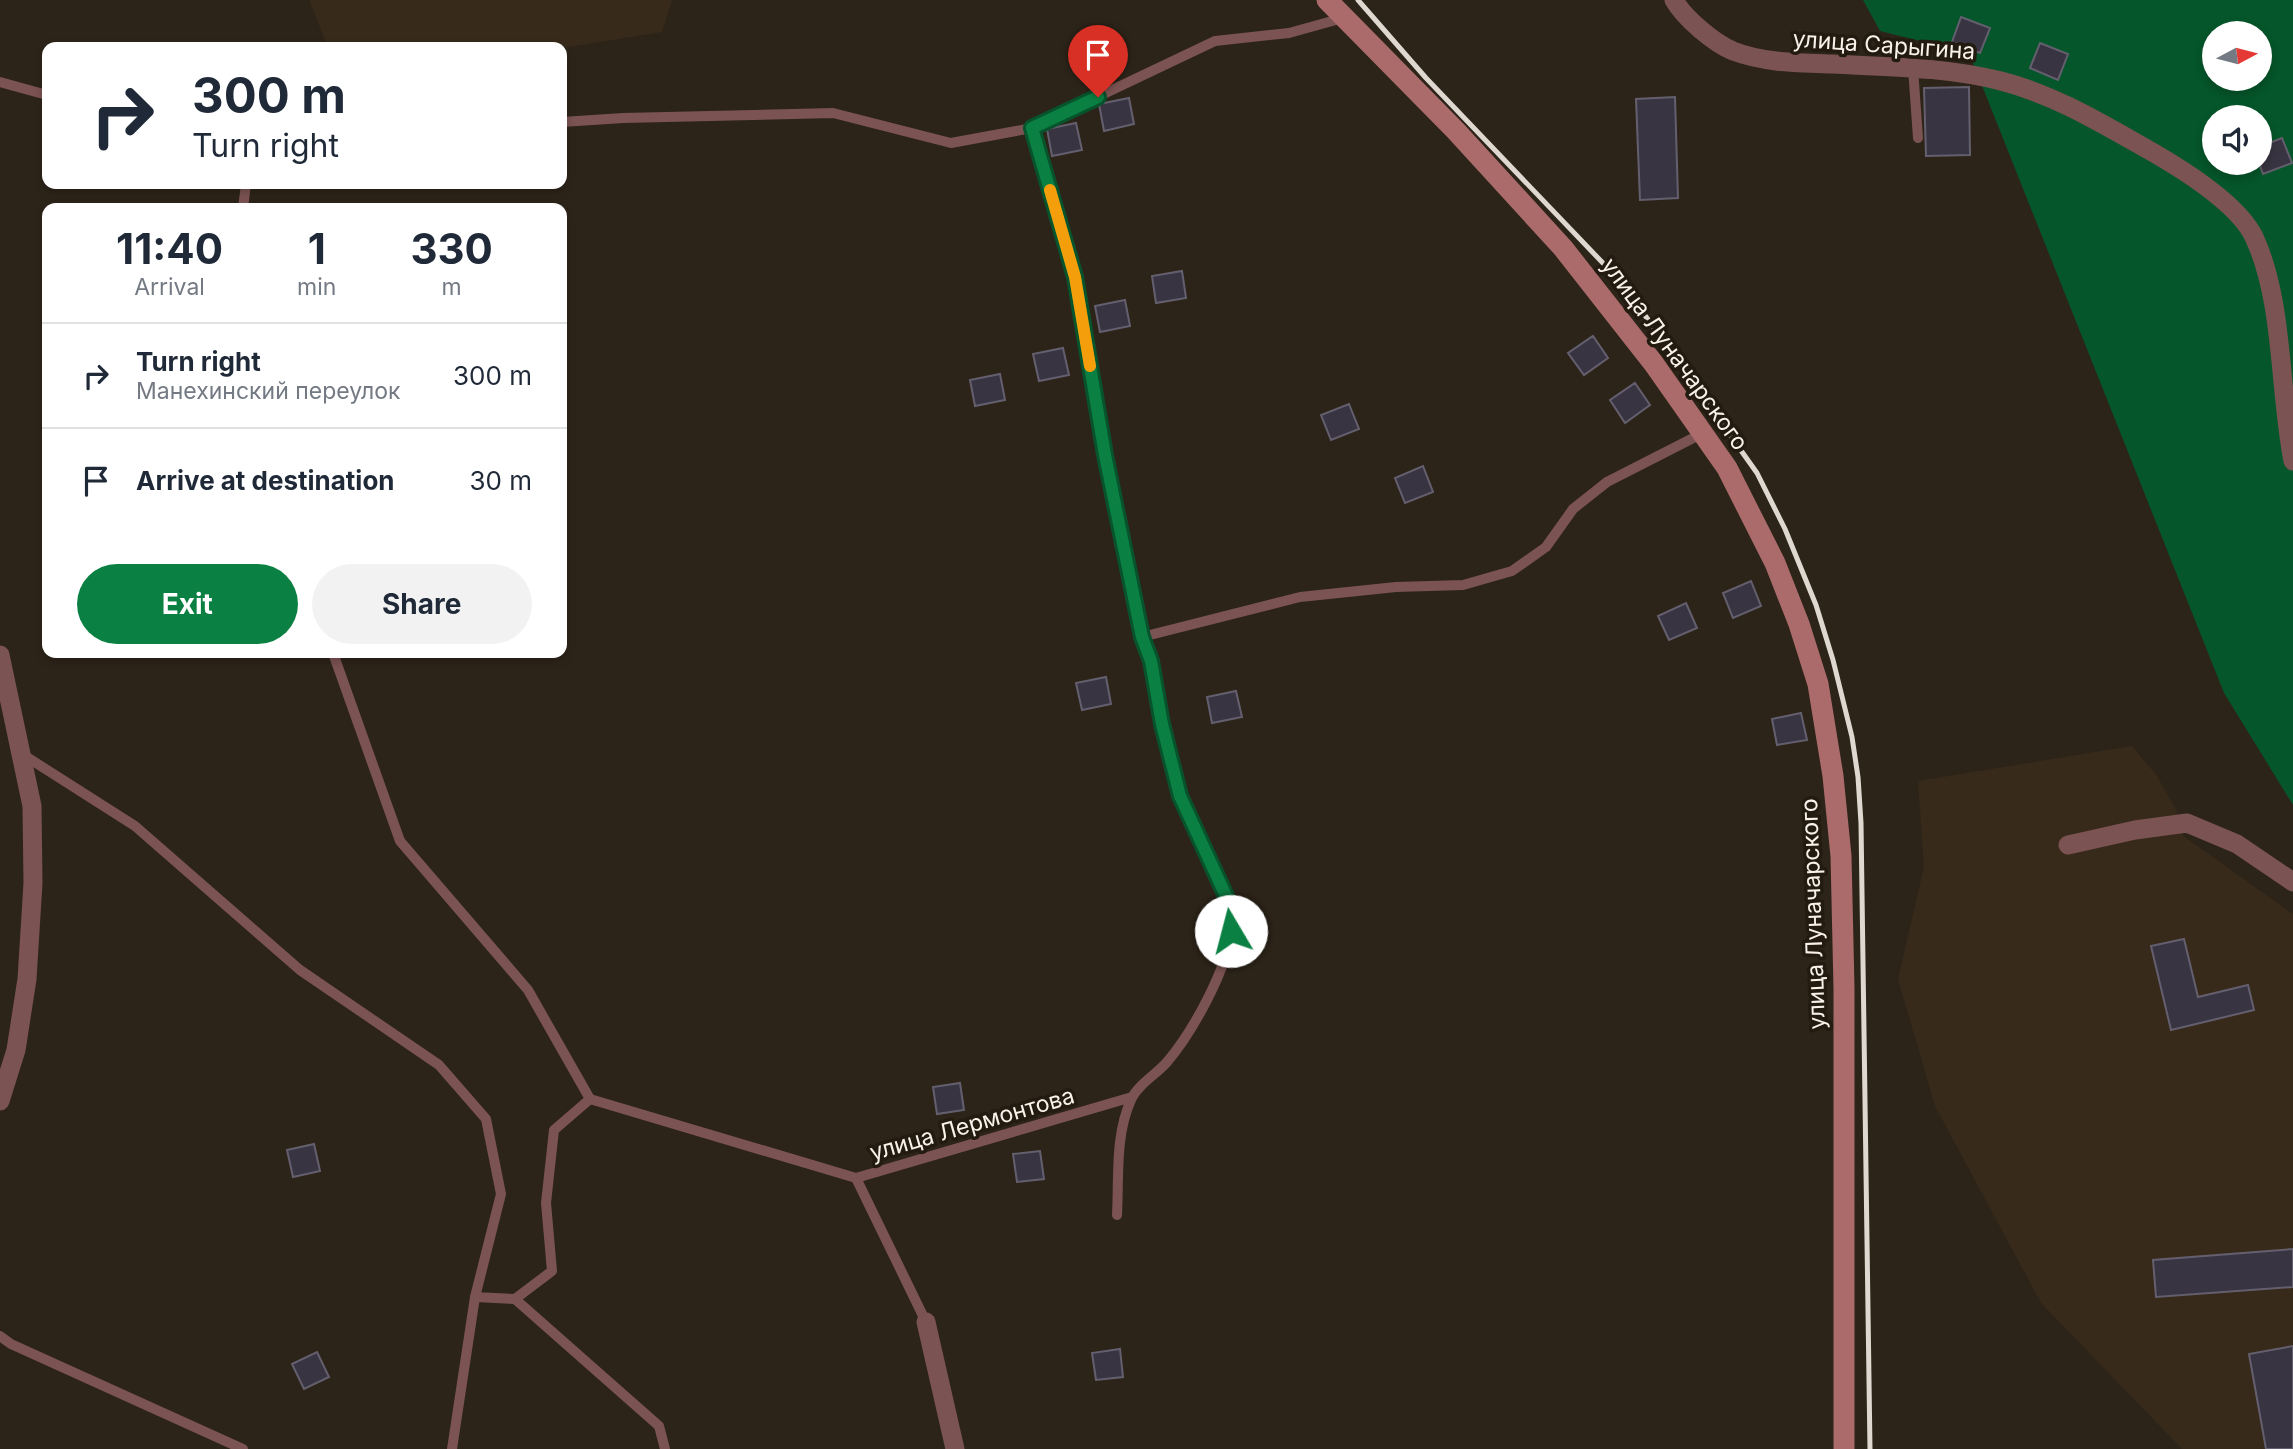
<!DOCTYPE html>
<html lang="en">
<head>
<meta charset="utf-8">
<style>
  :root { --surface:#fff; --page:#f2f2f3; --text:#1f2937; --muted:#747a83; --line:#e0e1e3; --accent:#0b8043 }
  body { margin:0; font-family:Inter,sans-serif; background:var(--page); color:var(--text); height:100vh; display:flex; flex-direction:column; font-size:26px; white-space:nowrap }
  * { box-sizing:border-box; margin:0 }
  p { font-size:23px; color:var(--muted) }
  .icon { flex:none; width:38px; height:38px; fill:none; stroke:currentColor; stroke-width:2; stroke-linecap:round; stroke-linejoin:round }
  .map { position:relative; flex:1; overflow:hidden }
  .sheet { position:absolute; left:42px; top:203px; width:525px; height:455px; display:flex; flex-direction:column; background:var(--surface); border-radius:14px; box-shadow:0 4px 10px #0003 }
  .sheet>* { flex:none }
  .guide { position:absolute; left:42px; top:42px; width:525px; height:147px; border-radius:14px; box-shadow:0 4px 10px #0003; background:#fff; color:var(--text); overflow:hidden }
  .needle { width:46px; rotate:83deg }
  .buttons { position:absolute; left:2202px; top:21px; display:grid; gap:14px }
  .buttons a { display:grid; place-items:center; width:70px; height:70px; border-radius:50%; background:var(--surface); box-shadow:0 4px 10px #0003; font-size:35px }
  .pin { position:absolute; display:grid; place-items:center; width:60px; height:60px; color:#fff; margin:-72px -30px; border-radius:50% 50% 50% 0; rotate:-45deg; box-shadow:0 0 7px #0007 }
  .pin .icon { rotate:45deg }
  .me { position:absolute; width:77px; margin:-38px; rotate:352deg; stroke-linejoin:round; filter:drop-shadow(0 0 5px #0008) }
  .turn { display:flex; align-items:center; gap:24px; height:147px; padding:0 35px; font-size:32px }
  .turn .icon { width:91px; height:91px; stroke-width:2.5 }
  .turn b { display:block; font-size:49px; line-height:60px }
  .eta { display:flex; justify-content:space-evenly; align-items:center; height:119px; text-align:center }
  .eta b { font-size:42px; font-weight:700; line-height:49px }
  .primary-button { display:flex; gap:14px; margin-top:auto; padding:14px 35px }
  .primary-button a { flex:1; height:80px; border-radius:42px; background:var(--accent); color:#fff; font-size:28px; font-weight:700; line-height:80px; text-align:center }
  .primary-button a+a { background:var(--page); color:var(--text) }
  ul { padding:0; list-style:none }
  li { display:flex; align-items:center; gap:21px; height:105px; padding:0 35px; border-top:2px solid var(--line) }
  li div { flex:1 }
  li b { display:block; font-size:26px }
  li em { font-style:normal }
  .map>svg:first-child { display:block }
  .built { fill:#372a1a }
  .green { fill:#05562a; fill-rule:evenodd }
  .building { fill:#383441; stroke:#645f6e; stroke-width:2 }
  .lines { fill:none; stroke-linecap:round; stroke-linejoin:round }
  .lane { stroke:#7b5352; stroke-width:10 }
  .street { stroke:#7b5352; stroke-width:19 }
  .secondary { stroke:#ab6b6b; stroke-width:21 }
  .rail { stroke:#dfd8d0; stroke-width:5 }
  .route-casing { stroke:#07532c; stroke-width:18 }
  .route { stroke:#0b8043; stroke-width:12 }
  .slow { stroke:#f59e0b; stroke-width:12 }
  .labels { text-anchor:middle; stroke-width:7; stroke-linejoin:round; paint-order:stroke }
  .street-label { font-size:23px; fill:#f9f2eb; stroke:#231b10 }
</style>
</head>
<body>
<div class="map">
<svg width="2293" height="1449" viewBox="0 0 2293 1449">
  <rect width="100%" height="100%" fill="#2d2419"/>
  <!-- built -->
  <path class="built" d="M309 0H672L662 32 562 48 328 47Z
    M2132 746 2157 776 2176 810 2182 835 2293 914V1449H2182L2041 1303 1935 1106 1898 979 1924 867 1918 781Z"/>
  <!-- green -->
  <path class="green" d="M1863 0H2293V805L2224 693 1969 53 1880 31ZM2214 33H2259V79H2214ZM2214 117H2259V163H2214Z"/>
  <!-- building -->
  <path class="building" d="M1961 17 1990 28 1980 53 1952 42Z
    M2040 43 2068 54 2058 80 2030 68Z
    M1969 87 1970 155 1926 156 1924 88Z
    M1675 97 1678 198 1640 200 1636 99Z
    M1129 98 1134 124 1104 131 1099 104Z
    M1076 123 1082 150 1052 156 1047 129Z
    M2282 138 2292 163 2263 174 2259 163V147Z
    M1182 271 1186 298 1156 303 1152 276Z
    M1125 300 1130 326 1100 332 1095 306Z
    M1593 336 1608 358 1584 375 1568 353Z
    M1063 348 1069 375 1039 381 1033 354Z
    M1000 374 1005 400 975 406 970 380Z
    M1635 383 1650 405 1625 423 1610 400Z
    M1349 404 1359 429 1331 440 1321 415Z
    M1423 466 1433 492 1405 503 1395 478Z
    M1751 581 1761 606 1733 618 1723 593Z
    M1686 603 1697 628 1669 640 1658 616Z
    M1106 677 1111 704 1082 710 1076 683Z
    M1236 691 1242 717 1212 723 1207 697Z
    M1801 713 1807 740 1777 745 1772 719Z
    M2184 939 2198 997 2248 985 2254 1010 2171 1030 2151 946Z
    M960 1083 964 1110 937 1114 933 1087Z
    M314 1144 320 1171 293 1177 287 1150Z
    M1040 1151 1044 1179 1017 1182 1013 1154Z
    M2293 1249V1287L2156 1297 2153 1260Z
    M2293 1346V1449H2266L2249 1354Z
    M1120 1349 1123 1377 1096 1380 1092 1353Z
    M317 1352 329 1377 304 1389 292 1364Z"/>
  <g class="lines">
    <!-- lane -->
    <path class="lane" d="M1913 68 1918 138
      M0 82 47 95
      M562 122 623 118 833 113 951 143 1032 128
      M243 208 246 184
      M1142 637 1300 597 1396 587 1463 585 1512 571 1546 547 1573 509 1607 482 1703 433
      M333 653 400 841 528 990 590 1099
      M22 754 135 826 300 970 439 1065 486 1119 501 1194 475 1297
      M1117 1215C1119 1177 1115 1135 1131 1100 1137 1085 1157 1074 1167 1062 1191 1034 1230 966 1230 930 1232 882 1197 840 1180 797 1160 746 1161 689 1142 637L1105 455 1075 277 1032 128 1215 41 1289 33 1343 18
      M515 1299 659 1426 665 1449
      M926 1322 856 1178 1132 1097
      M0 1336 11 1344 243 1449
      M452 1449 475 1297 515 1299 552 1271 546 1203 554 1130 590 1099 856 1178"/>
    <!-- street -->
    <path class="street" d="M1674 0C1684 18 1714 43 1733 51 1764 63 1800 63 1832 64 1889 67 1946 67 2001 81 2056 95 2104 125 2154 153 2185 171 2238 204 2254 237 2284 301 2279 390 2293 461
      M0 655 32 806 33 883 27 979 16 1050 0 1101
      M2068 845 2135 830 2187 823 2237 844 2293 882
      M926 1322 955 1449"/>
    <!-- secondary -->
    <path class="secondary" d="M1327 0 1456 131 1563 248 1654 364 1727 468 1775 563 1799 624 1818 684 1833 776 1841 856 1844 988V1449"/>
    <!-- rail -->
    <path class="rail" d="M1358 0 1426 78 1622 283 1757 473 1785 529 1816 605 1833 660 1852 737 1858 777 1861 823 1870 1449"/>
  </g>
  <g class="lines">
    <!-- route casing -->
    <g class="route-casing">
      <path id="route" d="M1098 97 1032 128 1075 277 1105 455 1142 637 1151 661 1162 724 1180 796 1226 896 1231 931"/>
    </g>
    <!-- route -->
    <use href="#route" class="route"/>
    <!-- slow -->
    <path class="slow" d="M1050 190 1075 277 1090 366"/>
  </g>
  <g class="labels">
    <!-- street labels -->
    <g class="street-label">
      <text transform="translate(1884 45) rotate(4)" y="8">улица Сарыгина</text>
      <text transform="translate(1675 354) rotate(54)" y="8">улица Луначарского</text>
      <text transform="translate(1813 914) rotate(-92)" y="8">улица Луначарского</text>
      <text transform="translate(972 1124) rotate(-16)" y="8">улица Лермонтова</text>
    </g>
  </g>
</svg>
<div class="buttons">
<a><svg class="needle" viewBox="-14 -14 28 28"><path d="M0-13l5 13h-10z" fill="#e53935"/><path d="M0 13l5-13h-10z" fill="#747a83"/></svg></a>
<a><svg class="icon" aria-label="sound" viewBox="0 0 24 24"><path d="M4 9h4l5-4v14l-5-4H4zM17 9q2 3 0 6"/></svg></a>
</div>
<div class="pin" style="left:1098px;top:97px;background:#d93025"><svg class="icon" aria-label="arrive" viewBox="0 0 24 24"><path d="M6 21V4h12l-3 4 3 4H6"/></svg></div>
<svg class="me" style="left:1231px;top:931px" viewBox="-20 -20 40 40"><circle r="19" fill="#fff"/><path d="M0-13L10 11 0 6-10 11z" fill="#0b8043"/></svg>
<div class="guide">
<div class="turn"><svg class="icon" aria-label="right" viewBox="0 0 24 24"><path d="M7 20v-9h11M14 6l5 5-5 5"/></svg><div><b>300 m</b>Turn right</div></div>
</div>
<section class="sheet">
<div class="eta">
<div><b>11:40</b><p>Arrival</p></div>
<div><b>1</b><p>min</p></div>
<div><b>330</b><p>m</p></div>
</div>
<ul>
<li><svg class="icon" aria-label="right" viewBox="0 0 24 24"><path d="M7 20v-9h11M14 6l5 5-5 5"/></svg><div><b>Turn right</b><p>Манехинский переулок</p></div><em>300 m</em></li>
<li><svg class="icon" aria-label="arrive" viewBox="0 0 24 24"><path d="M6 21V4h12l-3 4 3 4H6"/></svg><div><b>Arrive at destination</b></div><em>30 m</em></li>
</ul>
<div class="primary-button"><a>Exit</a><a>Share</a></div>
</section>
</div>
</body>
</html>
